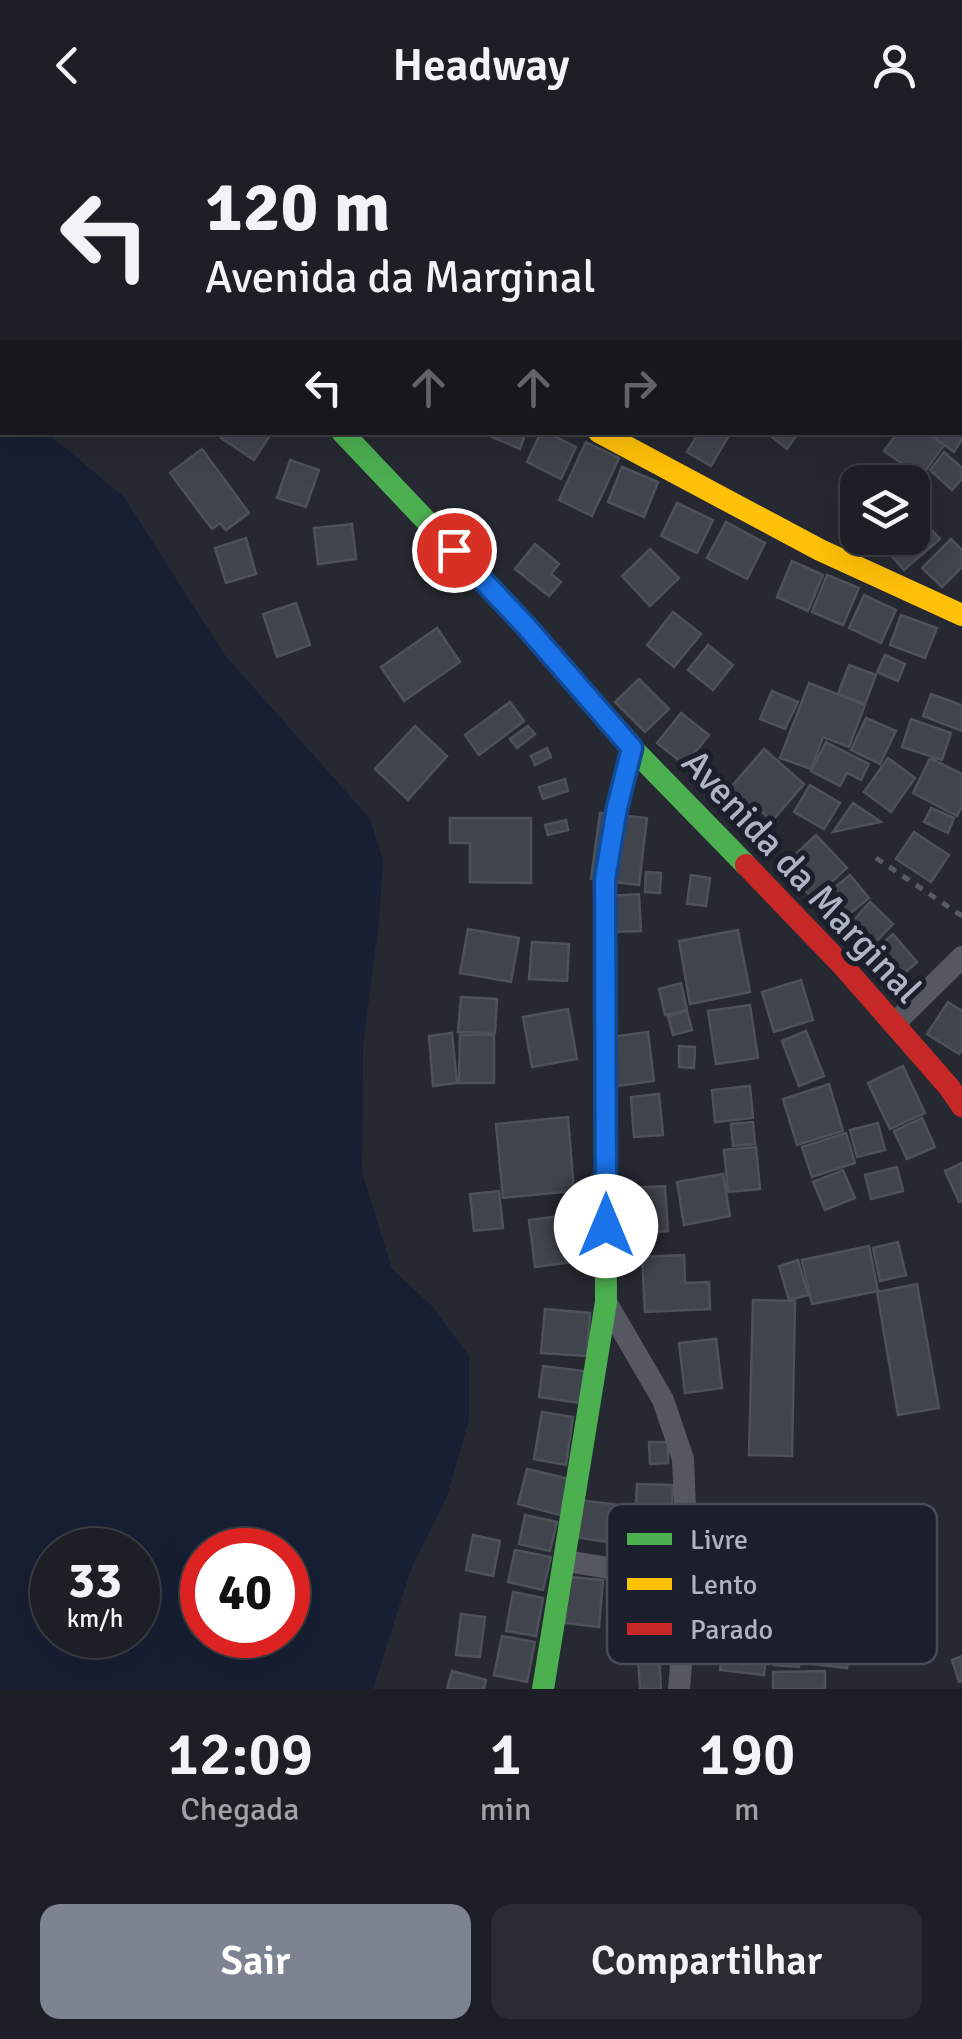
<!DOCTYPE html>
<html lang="pt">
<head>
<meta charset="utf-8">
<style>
  :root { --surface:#1c1f25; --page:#292c32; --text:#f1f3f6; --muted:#a0a2a7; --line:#3a3d42; --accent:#7e8391 }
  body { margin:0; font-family:Signika,sans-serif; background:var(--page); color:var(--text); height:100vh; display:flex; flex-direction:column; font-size:38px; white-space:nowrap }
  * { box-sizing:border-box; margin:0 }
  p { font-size:32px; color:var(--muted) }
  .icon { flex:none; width:55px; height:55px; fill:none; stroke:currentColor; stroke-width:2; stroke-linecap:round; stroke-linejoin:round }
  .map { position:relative; height:1559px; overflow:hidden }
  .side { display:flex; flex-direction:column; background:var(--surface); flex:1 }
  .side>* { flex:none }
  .banner { position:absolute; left:0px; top:0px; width:962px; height:305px; box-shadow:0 10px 40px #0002,0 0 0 2px var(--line); background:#1c1f25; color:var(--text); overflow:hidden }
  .fabs { position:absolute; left:840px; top:335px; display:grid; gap:20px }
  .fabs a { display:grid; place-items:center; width:90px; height:90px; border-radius:20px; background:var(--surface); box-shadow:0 10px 40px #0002,0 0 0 2px var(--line); font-size:50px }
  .speed { position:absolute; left:30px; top:1398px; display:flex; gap:20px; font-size:50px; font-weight:700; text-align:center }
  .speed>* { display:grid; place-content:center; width:130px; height:130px; border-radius:50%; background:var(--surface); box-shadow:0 10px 40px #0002,0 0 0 2px var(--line); line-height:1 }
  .speed small { font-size:25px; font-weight:400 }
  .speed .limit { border:15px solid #d22; background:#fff; color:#111 }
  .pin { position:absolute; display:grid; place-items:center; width:85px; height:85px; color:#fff; margin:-42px; border:5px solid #fff; border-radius:50%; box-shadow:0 2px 10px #0007 }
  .me { position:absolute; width:110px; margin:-55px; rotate:0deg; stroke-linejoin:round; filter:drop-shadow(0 0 8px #0008) }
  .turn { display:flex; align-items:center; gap:35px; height:210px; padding:0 40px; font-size:45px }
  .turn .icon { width:130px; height:130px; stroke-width:2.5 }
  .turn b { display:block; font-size:70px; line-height:85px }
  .lanes { display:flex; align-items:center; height:95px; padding:0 40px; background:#0003; justify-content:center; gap:50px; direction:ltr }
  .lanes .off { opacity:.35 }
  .eta { display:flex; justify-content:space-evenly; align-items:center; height:170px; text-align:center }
  .eta b { font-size:60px; font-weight:600; line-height:70px }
  .button { display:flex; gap:20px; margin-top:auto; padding:20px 40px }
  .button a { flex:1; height:115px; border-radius:20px; background:var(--accent); color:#fff; font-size:40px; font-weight:600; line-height:115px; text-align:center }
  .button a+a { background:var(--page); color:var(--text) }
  header { display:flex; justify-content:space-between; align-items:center; height:130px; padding:0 40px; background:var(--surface); font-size:45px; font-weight:600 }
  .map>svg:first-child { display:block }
  .water { fill:#171f33; fill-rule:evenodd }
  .building { fill:#40444d; stroke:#4d515a; stroke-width:2.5 }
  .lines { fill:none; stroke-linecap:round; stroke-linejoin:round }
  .path { stroke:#575b62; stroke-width:5; stroke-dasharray:8 8; stroke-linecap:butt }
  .street { stroke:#555860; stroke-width:22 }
  .fast { stroke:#4caf50; stroke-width:22 }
  .slow { stroke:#ffc107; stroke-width:22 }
  .jam { stroke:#c62828; stroke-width:22 }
  .route-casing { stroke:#114b97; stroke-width:25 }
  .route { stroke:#1a73e8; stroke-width:18 }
  .labels { text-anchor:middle; stroke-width:10; stroke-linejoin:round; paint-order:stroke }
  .street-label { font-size:38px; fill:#aeb4c4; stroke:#1a1f2b }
  .key { fill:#1a1f2b; stroke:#464c59; stroke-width:2.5 }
  .key-label { font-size:28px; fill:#aeb4c4 }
</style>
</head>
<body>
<header><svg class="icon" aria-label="back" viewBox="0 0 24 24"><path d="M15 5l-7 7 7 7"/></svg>Headway<svg class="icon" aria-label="person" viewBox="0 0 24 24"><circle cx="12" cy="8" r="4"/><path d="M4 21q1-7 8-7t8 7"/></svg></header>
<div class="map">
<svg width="962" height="1559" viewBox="0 0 962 1559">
  <rect width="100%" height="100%" fill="#262931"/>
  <!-- water -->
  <path class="water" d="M0 277 2 278V302L47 303 124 367 224 524 370 689 383 730 379 790 363 916 362 1042 392 1139 431 1175 469 1226V1290L446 1369 411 1439 373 1559H0ZM52 1420H138V1505H52ZM202 1420H288V1505H202Z"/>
  <!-- building -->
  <path class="building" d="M960 288 962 289V309L954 322 935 308 938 302H960Z
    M225 302H272L254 330 221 308Z
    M494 302H526L520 319 492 307Z
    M541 302H546L576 317 561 349 527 332Z
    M699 302H731L711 336 687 322Z
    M766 302H799L787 319Z
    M898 302H926L944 315 921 347 884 321Z
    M586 312 619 328 592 386 559 370Z
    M202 319 249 383 226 400 220 393 212 399 170 343Z
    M944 322 962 338V349L952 360 930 340Z
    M290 330 319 340 306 377 277 368Z
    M622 337 658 352 644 387 608 372Z
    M677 373 713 390 697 423 661 406Z
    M917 384 940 409 904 440 882 415 891 408H912V388Z
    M726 392 765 413 747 449 707 428Z
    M352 394 356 429 318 434 314 398Z
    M246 408 256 444 226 453 215 418Z
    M951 409 962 420V437L942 457 922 438Z
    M535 414 559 434 551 444 561 452 549 466 515 439Z
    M650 419 679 448 650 476 622 446Z
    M792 431 823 445 808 481 777 467Z
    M827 445 859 458 843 495 812 482Z
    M864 465 896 480 881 513 849 498Z
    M296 473 310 515 277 527 263 484Z
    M673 482 701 504 674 537 647 515Z
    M901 485 937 498 925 528 890 515Z
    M437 498 460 532 404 571 381 537Z
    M708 515 733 535 713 560 688 540Z
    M885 525 905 534 898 551 877 542Z
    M849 535 876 545 865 574 838 564Z
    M639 549 669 579 645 602 615 572Z
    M809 553 865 575 849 617 823 607 811 639 780 628Z
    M772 561 798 572 785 599 760 589Z
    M931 564 962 575V601L923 586Z
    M510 572 524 591 479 625 465 605Z
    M681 583 709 605 685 635 657 613Z
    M866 588 896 601 880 634 851 620Z
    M911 589 951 603 942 630 902 617Z
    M415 596 447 626 408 670 375 639Z
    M528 596 535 604 517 618 510 609Z
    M826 612 869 634 861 650 847 643 840 656 811 641Z
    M547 618 551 627 535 635 531 626Z
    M764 619 804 654 772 691 752 673 738 689 719 671Z
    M888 628 915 648 891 682 864 662Z
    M930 628 962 644V676L957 686 913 663Z
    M565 649 568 661 543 669 539 657Z
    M810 655 840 673 824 699 794 682Z
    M853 673 881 692 833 702Z
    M931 678 954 688 948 703 924 692Z
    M600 683 647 688 639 755 591 749Z
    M450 688H531V753L470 752V713H450Z
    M566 690 568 700 548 705 545 695Z
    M914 702 949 725 931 752 896 729Z
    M816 705 847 738 813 769 783 736Z
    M646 742 661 743 660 763 645 762Z
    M691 745 710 748 706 776 687 774Z
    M850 745 869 768 836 795 817 772Z
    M639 764 641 801 612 802 610 766Z
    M870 772 893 794 867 821 845 800Z
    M468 799 519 808 511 852 460 843Z
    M738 800 750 862 690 874 679 811Z
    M893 804 917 832 893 853 869 825Z
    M532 812 569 814 567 851 529 849Z
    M801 850 813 890 774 902 762 862Z
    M681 853 687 880 665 885 659 859Z
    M461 867 497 869 495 903 458 902Z
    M948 872 962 881V919L959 924 927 904Z
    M750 875 758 928 716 934 708 881Z
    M568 879 577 929 532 937 523 887Z
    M687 881 692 900 673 905 668 886Z
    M806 901 824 946 799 956 782 911Z
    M648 902 654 951 616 956 611 907Z
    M452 903 457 953 433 956 429 906Z
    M460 905H494V953H459Z
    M679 916 695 917 694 938 679 937Z
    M903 936 925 983 890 999 868 953Z
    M829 954 843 1001 797 1015 783 969Z
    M750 956 753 988 715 992 712 960Z
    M659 964 663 1005 634 1007 631 967Z
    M568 987 574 1061 503 1068 496 994Z
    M922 988 935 1017 907 1029 894 1001Z
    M753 992 755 1014 733 1016 731 994Z
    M878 993 885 1020 857 1027 850 1000Z
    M846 1003 855 1033 812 1047 802 1017Z
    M756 1017 760 1059 728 1062 724 1020Z
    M962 1033V1071L959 1072 945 1041Z
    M897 1037 903 1061 871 1069 865 1045Z
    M843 1040 855 1068 825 1080 813 1052Z
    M723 1044 730 1086 684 1095 677 1052Z
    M665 1056 668 1101 630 1104 628 1058Z
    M499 1061 503 1098 474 1101 470 1064Z
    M588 1082 594 1129 535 1137 529 1090Z
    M898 1112 906 1145 880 1151 873 1118Z
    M869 1116 878 1161 812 1174 802 1130Z
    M684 1125 685 1153 709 1152 710 1179 645 1182 642 1127Z
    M798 1130 808 1165 789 1170 779 1136Z
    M917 1154 939 1278 898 1285 877 1162Z
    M753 1170 795 1171 792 1326 749 1325Z
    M545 1179 590 1183 587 1226 541 1223Z
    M716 1209 722 1258 685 1263 679 1213Z
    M543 1236 584 1241 580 1273 539 1267Z
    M542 1282 573 1287 566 1335 534 1329Z
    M649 1312H668V1333L650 1334Z
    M527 1339 569 1349 560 1385 518 1374Z
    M637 1354 673 1355 671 1390 635 1388Z
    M579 1370 620 1375 615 1413 574 1407Z
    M525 1385 557 1392 550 1421 519 1414Z
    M473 1405 500 1411 493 1446 466 1440Z
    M515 1420 551 1427 543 1460 508 1452Z
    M569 1447 603 1450 599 1497 565 1493Z
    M513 1462 543 1468 536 1506 506 1501Z
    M461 1484 485 1487 480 1527 456 1525Z
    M726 1486 770 1491 764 1545 720 1540Z
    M809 1496 852 1502 847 1538 804 1533Z
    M776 1499 801 1500 799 1537 774 1535Z
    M502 1506 535 1512 527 1552 494 1545Z
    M962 1526V1551L959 1552 952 1530Z
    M659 1527 661 1559H640L638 1528Z
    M452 1541 486 1550 484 1559H447Z
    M825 1541V1559H773V1542Z"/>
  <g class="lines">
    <!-- path -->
    <path class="path" d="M876 728 962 786"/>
    <!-- street -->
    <path class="street" d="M218 0 220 2
      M635 0 638 2
      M716 0 717 2
      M177 2 186 0
      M960 203 962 205
      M894 894 962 827
      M606 1172 663 1270 683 1329 688 1451 679 1559
      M566 1431 688 1451"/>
    <!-- fast -->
    <path class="fast" d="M91 0 92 2
      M342 302 525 495 632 618 746 735
      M543 1559 606 1172 605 749 617 678 632 618"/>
    <!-- slow -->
    <path class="slow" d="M599 302 820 420 962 485"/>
    <!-- jam -->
    <path class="jam" d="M746 735 844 837 949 957 962 976"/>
  </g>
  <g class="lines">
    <!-- route casing -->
    <g class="route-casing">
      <path id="route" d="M454 420 525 495 632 618 617 678 605 749 606 1096"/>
    </g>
    <!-- route -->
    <use href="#route" class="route"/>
  </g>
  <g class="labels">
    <!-- street labels -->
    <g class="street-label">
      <text transform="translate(802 746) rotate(47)" y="13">Avenida da Marginal</text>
    </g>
  </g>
  <!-- legend -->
  <rect x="607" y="1374" width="330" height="160" rx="15" class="key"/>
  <rect x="627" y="1403" width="45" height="12" fill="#4caf50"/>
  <rect x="627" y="1448" width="45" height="12" fill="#ffc107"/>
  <rect x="627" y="1493" width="45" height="12" fill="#c62828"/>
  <g class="key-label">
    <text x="690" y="1419">Livre</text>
    <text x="690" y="1464">Lento</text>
    <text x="690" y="1509">Parado</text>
  </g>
</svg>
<div class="fabs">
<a><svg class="icon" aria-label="layers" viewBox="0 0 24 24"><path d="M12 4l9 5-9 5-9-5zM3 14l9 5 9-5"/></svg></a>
</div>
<div class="speed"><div>33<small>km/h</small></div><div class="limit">40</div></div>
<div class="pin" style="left:454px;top:420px;background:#d93025"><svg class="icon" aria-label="arrive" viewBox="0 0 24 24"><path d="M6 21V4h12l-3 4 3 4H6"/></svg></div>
<svg class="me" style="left:606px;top:1096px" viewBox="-20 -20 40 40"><circle r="19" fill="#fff"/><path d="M0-13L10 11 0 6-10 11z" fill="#1a73e8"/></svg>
<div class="banner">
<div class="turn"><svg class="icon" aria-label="left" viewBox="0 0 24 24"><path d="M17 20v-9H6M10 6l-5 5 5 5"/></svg><div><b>120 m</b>Avenida da Marginal</div></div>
<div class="lanes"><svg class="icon" aria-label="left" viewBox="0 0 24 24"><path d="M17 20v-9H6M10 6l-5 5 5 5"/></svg><svg class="icon off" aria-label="ahead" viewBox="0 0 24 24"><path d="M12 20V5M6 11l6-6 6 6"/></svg><svg class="icon off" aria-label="ahead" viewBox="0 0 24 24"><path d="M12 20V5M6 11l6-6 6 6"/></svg><svg class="icon off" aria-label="right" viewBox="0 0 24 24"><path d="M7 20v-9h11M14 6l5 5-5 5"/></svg></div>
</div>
</div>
<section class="side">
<div class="eta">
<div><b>12:09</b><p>Chegada</p></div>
<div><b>1</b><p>min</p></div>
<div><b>190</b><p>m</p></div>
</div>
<div class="button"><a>Sair</a><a>Compartilhar</a></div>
</section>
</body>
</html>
